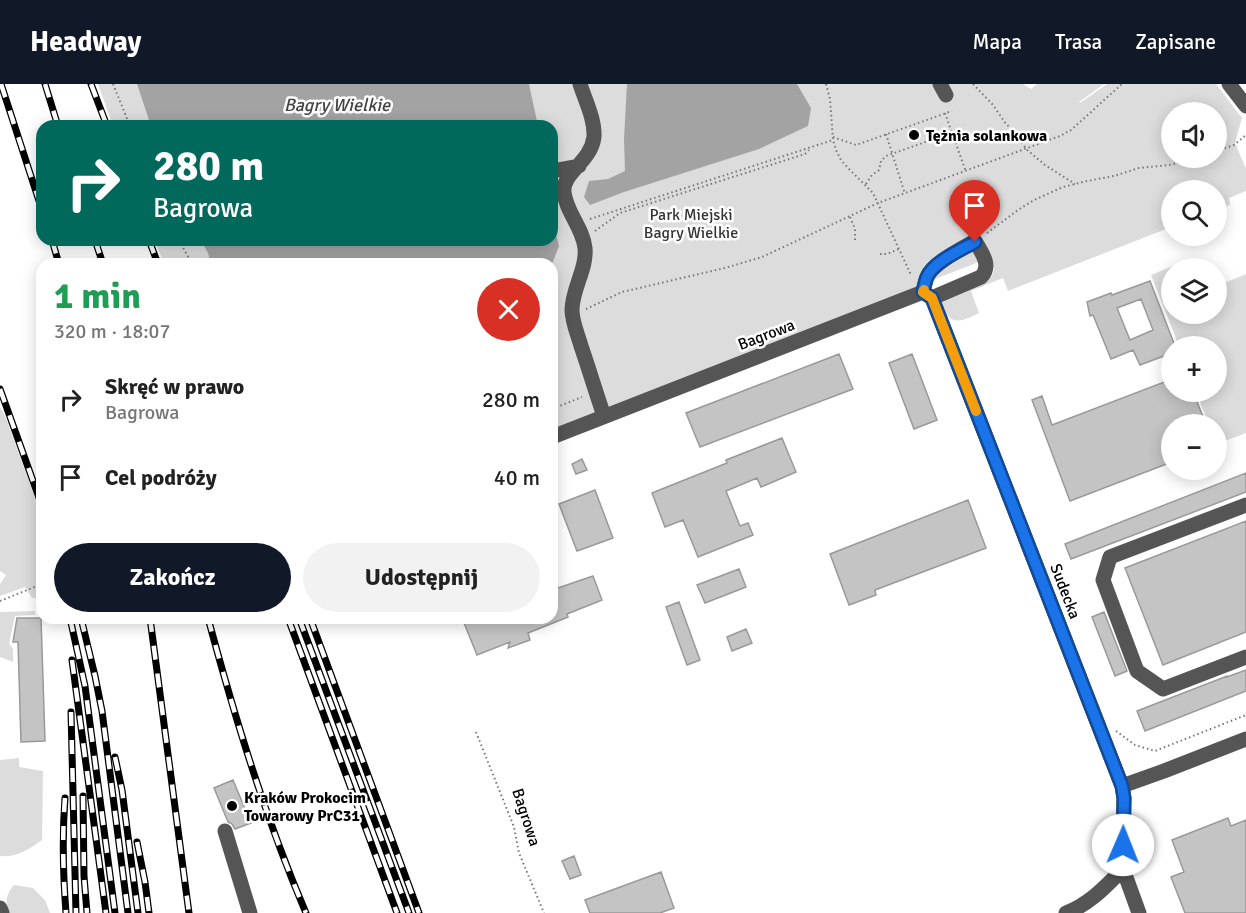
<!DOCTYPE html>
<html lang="pl">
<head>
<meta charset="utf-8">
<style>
  :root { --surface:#fff; --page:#f2f2f2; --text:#222; --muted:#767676; --accent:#111827 }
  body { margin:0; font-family:Signika,sans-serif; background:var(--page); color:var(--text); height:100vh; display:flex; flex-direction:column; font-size:22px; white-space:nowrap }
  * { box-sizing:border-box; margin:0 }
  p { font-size:20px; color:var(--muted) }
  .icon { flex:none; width:33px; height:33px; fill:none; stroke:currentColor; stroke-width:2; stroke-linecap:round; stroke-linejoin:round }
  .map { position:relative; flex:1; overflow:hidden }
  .drawer { position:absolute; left:36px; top:174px; width:522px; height:366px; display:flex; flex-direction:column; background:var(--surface); border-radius:18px; box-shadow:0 3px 15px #0003 }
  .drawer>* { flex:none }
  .hud { position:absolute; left:36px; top:36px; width:522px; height:126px; border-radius:18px; box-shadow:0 3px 15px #0003; background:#00695c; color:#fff; overflow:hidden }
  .buttons { position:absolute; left:1161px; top:18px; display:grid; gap:12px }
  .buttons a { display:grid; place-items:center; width:66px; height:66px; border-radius:50%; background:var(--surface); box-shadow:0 3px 15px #0003; font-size:30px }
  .pin { position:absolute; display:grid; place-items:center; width:51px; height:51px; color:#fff; margin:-62px -26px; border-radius:50% 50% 50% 0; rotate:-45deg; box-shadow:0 0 6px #0007 }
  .pin .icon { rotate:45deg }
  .me { position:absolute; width:66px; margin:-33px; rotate:1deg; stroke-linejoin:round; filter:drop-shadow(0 0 4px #0008) }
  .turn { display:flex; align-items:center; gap:21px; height:126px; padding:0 18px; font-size:27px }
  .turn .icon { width:78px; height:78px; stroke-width:2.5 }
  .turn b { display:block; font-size:42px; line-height:51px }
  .round { display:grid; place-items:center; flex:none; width:63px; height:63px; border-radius:32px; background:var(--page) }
  .overview { display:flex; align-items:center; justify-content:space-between; height:102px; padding:0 18px }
  h1 { font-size:36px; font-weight:800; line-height:45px; color:#1e9e55 }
  .button { display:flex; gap:12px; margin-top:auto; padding:12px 18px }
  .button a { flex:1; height:69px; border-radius:36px; background:var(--accent); color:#fff; font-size:24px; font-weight:800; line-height:69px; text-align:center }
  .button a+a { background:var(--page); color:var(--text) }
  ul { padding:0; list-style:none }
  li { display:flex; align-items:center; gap:18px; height:78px; padding:0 18px }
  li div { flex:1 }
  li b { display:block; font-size:22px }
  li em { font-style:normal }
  header { display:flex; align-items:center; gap:36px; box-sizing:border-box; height:84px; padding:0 30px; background:var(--accent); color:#fff }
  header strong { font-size:28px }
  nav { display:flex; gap:33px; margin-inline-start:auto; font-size:21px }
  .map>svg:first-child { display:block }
  .green { fill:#dcdcdc; fill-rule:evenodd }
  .water { fill:#a3a3a3 }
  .building { fill:#c4c4c4; stroke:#999; stroke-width:1.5; fill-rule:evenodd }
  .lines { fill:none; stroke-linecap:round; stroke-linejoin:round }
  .path { stroke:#777; stroke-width:2; stroke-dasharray:1.5 3; stroke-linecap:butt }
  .minor { stroke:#555; stroke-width:15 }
  .rail-casing { stroke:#000; stroke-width:7 }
  .rail { stroke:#fff; stroke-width:4.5; stroke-dasharray:14; stroke-linecap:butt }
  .route-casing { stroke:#114b97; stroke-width:15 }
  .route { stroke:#1a73e8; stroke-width:10 }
  .slow { stroke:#f59e0b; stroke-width:10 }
  .poi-dot { fill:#000; stroke:#fff; stroke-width:2 }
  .labels { text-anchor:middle; stroke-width:5; stroke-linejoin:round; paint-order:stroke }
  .poi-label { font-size:16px; font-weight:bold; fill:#000; stroke:#fff; text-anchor:start }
  .park-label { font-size:16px; fill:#333; stroke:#fff }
  .street-label { font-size:16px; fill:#000; stroke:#fff }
  .water-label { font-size:18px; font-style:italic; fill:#444; stroke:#fff }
</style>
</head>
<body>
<header>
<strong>Headway</strong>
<nav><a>Mapa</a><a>Trasa</a><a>Zapisane</a></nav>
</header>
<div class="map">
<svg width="1246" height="829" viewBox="0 0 1246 829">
  <rect width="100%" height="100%" fill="#fff"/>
  <!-- green -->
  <path class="green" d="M98 0H1023L1031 5 1037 0H1104L1079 18 1080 19 1107 0H1216L1242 34 1235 59 1246 85V107L1229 114 1230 121 1217 126 1216 106H1172L1171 143 1008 207 1003 194 971 207 979 229C971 233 957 241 949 233 946 231 944 222 942 219L948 211 952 207 992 192 994 185 989 174 552 345V180H164L155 156H552V42H113ZM1172 28H1216V74H1172Z
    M1175 181 1176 184H1172V230H1216L1217 202 1246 190V349L1217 360 1216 340H1209L1196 308H1216V262H1179L1151 191Z
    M0 323 6 334 36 417 42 443V513L32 514 25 503 0 512V500L6 491 0 487Z
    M35 527V531L15 532 9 560 13 564V578L0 573V528Z
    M19 674V683L43 687 42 756C30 765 15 774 0 772V676Z
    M14 801 33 804 45 816 50 829H9C5 818 6 810 14 801Z"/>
  <!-- water -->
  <path class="water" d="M137 0H529L538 42H151Z
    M627 0H797L811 24 808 42 759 65 624 108 590 121 584 113 589 97 608 95 625 87 624 55Z
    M552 121 555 146 559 162 552 180H211L208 169 201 156H552Z"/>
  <!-- building -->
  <path class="building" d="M1150 197 1175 262H1172V269L1140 281 1133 266 1111 275 1093 231 1090 232 1087 218 1111 209 1112 211ZM1141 215 1153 246 1130 256 1117 224Z
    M839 270 853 305 700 363 686 329Z
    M912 270 937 336 914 345 889 279Z
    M1172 295V308H1193L1206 340H1172V378L1070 417 1032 316 1042 312 1052 341Z
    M782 354 796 388 761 403 757 394 726 407 740 442 748 439 753 451 698 473 683 436 665 443 652 409 727 379 726 376Z
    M582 375 587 386 576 390 572 380Z
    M1246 389V408L1071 475 1065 460Z
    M595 406 613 454 577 467 559 420Z
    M968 416 986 464 875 506 876 511 849 521 830 470Z
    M1246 437V548L1163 581 1125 484Z
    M739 485 746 503 705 519 697 501Z
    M593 492 602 516 567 530 568 533 528 549 530 556 508 564 510 558 477 571 462 534H552V506Z
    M679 518 700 576 687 581 666 523Z
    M1104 528 1127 587 1115 592 1092 533Z
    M17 534H41L45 657 21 658 18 558H13Z
    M746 545 752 559 732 567 727 553Z
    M1246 586V607L1145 647 1137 627 1227 592V593Z
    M233 696 251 739 235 745 232 740 228 738 214 704Z
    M1228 734 1231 742 1246 736V829H1185L1171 793 1184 788 1172 756Z
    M574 772 581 791 570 795 562 777Z
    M661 788 674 824 660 829H590L585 816Z"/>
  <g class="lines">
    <!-- path -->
    <path class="path" d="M113 0 130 42
      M826 0 830 15 833 56 836 66 841 76 849 85 873 109 911 191
      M973 0 993 21 1006 40 1017 50 1026 65 1045 81 1075 100
      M945 29 966 88
      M886 50 905 110
      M833 53 856 61 952 27
      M1216 67 1234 61 1246 51
      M866 100 872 91 879 86 881 77 886 72 959 46
      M850 133 855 145V156
      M590 135 833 56
      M595 147 620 129 805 70 809 66
      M987 149 1018 126 1034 116 1063 103 1087 97 1114 92 1139 84 1169 81 1198 74
      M179 156 192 180
      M880 170H887L899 165
      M586 225 622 208 725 184 762 173 878 119 1060 52 1071 46 1122 0
      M552 243 559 239
      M552 325 582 313
      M0 517 42 500
      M36 523 42 521
      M1116 647 1135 661 1155 667 1246 631
      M476 648 514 743 519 769 544 829"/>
    <!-- minor -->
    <path class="minor" d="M580 0C585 16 595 35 594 53 591 78 562 89 564 108 566 128 583 144 585 164 587 185 572 205 572 226 572 238 578 251 581 262 589 285 596 309 604 332
      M940 0 946 11
      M1229 0 1246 22
      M552 87 579 82
      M923 208 932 214 1122 702 1124 714 1123 785 1139 829
      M923 208C924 204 925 198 927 193 933 179 961 165 975 157 982 169 992 182 981 193L932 214
      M552 353 923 208
      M1246 421 1110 473 1103 496 1137 587 1163 605 1246 573
      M1122 702 1164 687 1246 655
      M225 747 250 829
      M0 824 2 829
      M1066 829C1090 820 1106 802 1123 785"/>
    <!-- rail casing -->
    <g class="rail-casing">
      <path id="rail" d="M1 0 42 126
        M45 0 58 42
        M91 0 107 42
        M52 156 59 180
        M95 156 103 180
        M149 156 158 180
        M0 305 42 422
        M70 534 85 602 115 829
        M81 534 95 592 102 627 128 829
        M150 534 189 829
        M208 534C235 634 265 733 306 829
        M288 534 397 829
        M299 534 409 829
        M310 534 419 829
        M72 576 106 829
        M71 628 76 829
        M115 673 122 706 138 829
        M83 712 84 792 87 829
        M65 714C62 753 63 790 66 829
        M137 758 145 798 149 829"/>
    </g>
    <!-- rail -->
    <use href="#rail" class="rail"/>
  </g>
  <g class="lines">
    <!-- route casing -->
    <g class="route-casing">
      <path id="route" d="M975 158C961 166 933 178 927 193 925 198 924 203 923 208L932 214 1122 702 1124 714 1123 761"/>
    </g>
    <!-- route -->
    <use href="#route" class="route"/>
    <!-- slow -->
    <path class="slow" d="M924 206 923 208 932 214 976 327"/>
  </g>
  <!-- markers -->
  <g class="poi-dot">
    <circle cx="914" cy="51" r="6"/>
    <circle cx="232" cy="722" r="6"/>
  </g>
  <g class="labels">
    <!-- poi labels -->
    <g class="poi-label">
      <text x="926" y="57">Tężnia solankowa</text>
      <text x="244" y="719">Kraków Prokocim<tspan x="244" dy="18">Towarowy PrC31</tspan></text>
    </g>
    <!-- park labels -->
    <g class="park-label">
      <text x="691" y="136">Park Miejski<tspan x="691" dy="18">Bagry Wielkie</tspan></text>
    </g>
    <!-- street labels -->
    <g class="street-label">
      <text transform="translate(766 250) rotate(-21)" y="6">Bagrowa</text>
      <text transform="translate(1066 507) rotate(69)" y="6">Sudecka</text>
      <text transform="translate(527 733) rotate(72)" y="6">Bagrowa</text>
    </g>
    <!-- water labels -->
    <g class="water-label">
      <text x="337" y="27">Bagry Wielkie</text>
    </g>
  </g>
</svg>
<div class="buttons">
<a><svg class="icon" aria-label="sound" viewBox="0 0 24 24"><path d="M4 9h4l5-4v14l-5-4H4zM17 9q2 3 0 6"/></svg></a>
<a><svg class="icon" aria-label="search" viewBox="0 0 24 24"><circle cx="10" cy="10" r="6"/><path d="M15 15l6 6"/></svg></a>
<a><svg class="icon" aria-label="layers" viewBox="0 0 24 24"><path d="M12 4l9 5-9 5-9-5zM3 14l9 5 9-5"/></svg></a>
<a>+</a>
<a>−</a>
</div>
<div class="pin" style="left:975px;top:158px;background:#d93025"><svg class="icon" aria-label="arrive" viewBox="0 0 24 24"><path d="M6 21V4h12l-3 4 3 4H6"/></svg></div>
<svg class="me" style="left:1123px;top:761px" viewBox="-20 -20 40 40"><circle r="19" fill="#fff"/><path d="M0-13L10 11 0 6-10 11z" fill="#1a73e8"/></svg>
<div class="hud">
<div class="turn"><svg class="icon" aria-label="right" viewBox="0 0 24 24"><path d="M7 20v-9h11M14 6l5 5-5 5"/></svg><div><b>280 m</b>Bagrowa</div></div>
</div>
<section class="drawer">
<div class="overview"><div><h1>1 min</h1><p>320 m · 18:07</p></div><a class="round" style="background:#d93025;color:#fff"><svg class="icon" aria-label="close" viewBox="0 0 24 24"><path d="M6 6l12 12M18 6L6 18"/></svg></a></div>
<ul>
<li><svg class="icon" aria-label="right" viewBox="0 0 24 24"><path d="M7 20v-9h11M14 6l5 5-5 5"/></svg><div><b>Skręć w prawo</b><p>Bagrowa</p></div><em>280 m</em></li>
<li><svg class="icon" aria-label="arrive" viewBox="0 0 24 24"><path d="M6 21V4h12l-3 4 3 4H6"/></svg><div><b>Cel podróży</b></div><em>40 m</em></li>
</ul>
<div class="button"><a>Zakończ</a><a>Udostępnij</a></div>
</section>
</div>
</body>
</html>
